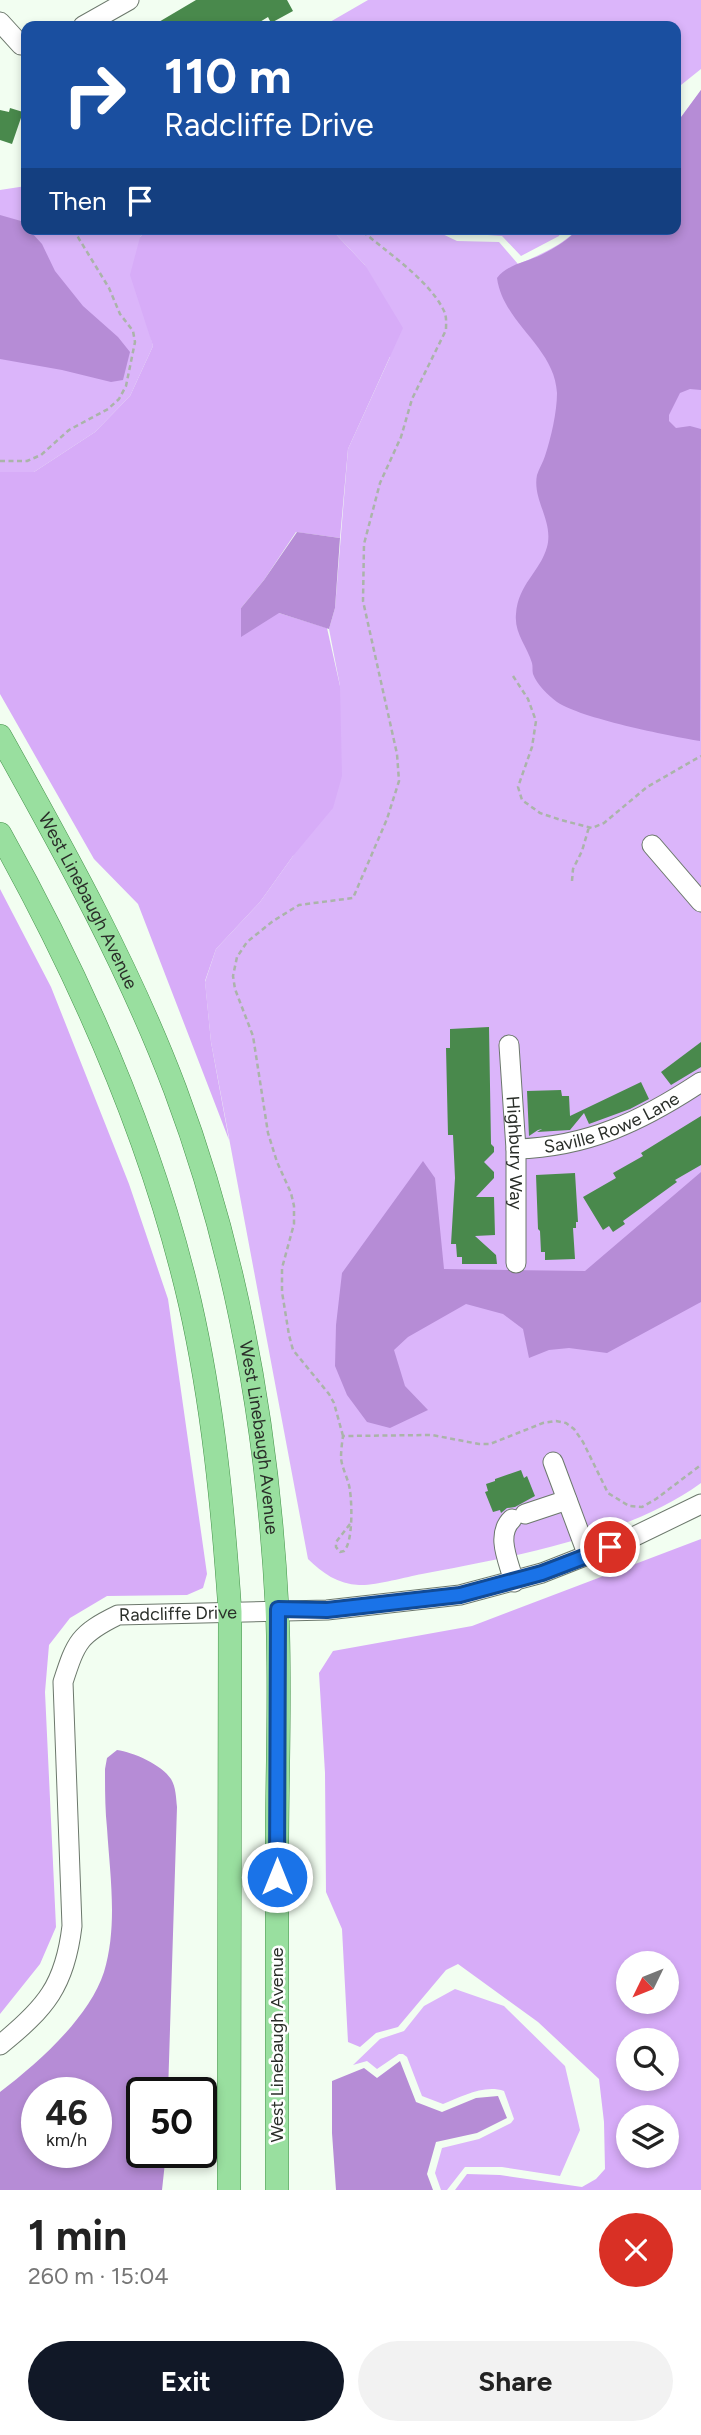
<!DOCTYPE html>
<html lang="en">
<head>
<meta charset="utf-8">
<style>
  :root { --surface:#fff; --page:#f2f2f2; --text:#222; --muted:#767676; --accent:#111827 }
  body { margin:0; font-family:Figtree,sans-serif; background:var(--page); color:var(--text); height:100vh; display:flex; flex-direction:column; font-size:26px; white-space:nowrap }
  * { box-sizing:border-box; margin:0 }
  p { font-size:23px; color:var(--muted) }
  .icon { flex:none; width:38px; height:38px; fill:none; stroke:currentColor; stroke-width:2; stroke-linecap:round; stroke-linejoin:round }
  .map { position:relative; height:2190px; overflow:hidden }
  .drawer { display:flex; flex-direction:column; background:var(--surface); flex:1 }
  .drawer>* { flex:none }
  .top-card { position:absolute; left:21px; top:21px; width:660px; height:214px; border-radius:14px; box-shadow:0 4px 10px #0003; background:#1a4fa0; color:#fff; overflow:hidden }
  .needle { width:46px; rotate:227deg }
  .controls { position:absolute; left:616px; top:1951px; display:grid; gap:14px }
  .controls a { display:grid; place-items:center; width:63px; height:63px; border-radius:50%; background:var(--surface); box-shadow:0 4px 10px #0003; font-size:35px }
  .speed { position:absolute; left:21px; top:2077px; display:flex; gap:14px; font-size:35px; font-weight:700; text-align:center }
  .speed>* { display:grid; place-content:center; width:91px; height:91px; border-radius:50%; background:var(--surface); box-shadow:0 4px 10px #0003; line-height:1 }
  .speed small { font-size:18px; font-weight:400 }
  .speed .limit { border:4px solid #111; border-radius:10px; background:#fff; color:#111 }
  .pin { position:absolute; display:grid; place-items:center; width:60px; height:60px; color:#fff; margin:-30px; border:4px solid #fff; border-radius:50%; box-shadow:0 2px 7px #0007 }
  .me { position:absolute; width:77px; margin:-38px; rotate:0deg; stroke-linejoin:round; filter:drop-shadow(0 0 5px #0008) }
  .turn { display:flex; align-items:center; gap:24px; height:147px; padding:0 28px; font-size:32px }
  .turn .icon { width:91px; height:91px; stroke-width:2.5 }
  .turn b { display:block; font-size:49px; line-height:60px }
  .then { display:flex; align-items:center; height:66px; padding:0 28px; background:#0003; gap:14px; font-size:26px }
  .round { display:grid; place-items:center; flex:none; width:74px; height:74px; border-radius:37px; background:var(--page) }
  .head { display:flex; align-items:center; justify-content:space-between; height:119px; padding:0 28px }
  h1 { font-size:42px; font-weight:700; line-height:52px }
  .primary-button { display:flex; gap:14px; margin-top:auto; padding:14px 28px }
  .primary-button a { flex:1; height:80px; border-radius:42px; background:var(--accent); color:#fff; font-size:28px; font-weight:700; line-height:80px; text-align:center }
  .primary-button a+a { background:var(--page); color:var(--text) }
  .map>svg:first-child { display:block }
  .green { fill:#dbb5fa }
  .forest { fill:#d7acf8; fill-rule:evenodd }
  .water { fill:#b68cd6; fill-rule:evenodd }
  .building { fill:#49894c }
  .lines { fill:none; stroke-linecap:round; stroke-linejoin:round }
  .minor-casing { stroke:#6c786c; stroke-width:21 }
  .major-casing { stroke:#46934c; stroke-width:24 }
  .path { stroke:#aab4a9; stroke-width:2.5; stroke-dasharray:5 3.5; stroke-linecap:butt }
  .minor { stroke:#fff; stroke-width:19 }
  .major { stroke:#99df9f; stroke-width:23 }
  .route-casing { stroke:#114b97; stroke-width:18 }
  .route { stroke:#1a73e8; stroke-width:12 }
  .labels { text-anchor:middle; stroke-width:5; stroke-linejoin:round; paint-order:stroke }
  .street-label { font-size:18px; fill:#2a2e29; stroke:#fff }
</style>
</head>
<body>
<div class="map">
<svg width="701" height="2190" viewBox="0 0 701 2190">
  <rect width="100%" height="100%" fill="#f2fef1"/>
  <!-- green -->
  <path class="green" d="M368 0H701V69L676 89V26H323Z
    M701 90V1483C627 1537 511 1557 422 1574 406 1577 374 1586 359 1585 338 1584 322 1573 308 1559L211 1042 205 982 216 949 260 902 293 856 340 686 329 629 335 608 348 449 390 357 365 265 331 229H432L457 241 499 242 518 264C540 255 561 246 578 229H676V124Z
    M26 186V229H148L140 237 147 322 153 346 130 396 95 432 34 472H0V190Z
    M450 229H562L559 236 521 256 502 236 459 233Z
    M455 1989 504 2006 565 2066 580 2130 560 2176 502 2167H465L447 2190H441L435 2173 442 2148 479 2139 511 2123 514 2119 504 2091C484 2084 461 2097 443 2104L422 2096 407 2057 403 2054H399L377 2069 367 2061 353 2065 380 2039 404 2031 424 2006Z"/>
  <!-- forest -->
  <path class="forest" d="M148 229H331L365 265 403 328 348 449 340 538 296 532 264 580 241 608 279 613 327 628 340 686 342 776 333 808 293 856 260 902 216 949 205 981 211 1042 229 1140 138 904 94 859 0 694V472H34L95 432 130 396 153 346 130 275 140 237Z
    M0 889 51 987 129 1184 168 1299 207 1574 203 1588 187 1595 107 1596 70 1618 49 1645 45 1692 56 1927 40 1964 0 2014Z
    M701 1539V2190H455L467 2174 500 2175 582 2187 596 2179 605 2169 604 2122 599 2079 538 2022 458 1964 446 1970 398 2027 376 2033 360 2047 348 2042 342 1929 326 1892 325 1773 319 1673 333 1651 472 1626ZM628 1964H667V2002H628ZM628 2040H667V2079H628ZM628 2118H667V2156H628Z"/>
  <!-- water -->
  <path class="water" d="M701 90V390L690 389 680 393 669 415V421L676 428 690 426 701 429 700 741C669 736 580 718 557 702 548 695 537 685 533 674 532 670 533 667 532 663 527 646 514 633 516 614 518 584 540 572 547 547 554 521 532 500 537 475 539 469 543 462 545 456 551 438 557 412 557 393 555 347 503 323 497 278 506 265 526 262 541 255 555 248 568 240 578 229H676V124Z
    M0 215 21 221 42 244 55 271 83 306 118 337 130 352 123 380 111 382 62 370 0 359Z
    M297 532 340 538 335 608 329 629 279 613 241 637V608L264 580Z
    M423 1161 435 1178 444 1269 585 1271 701 1172V1302L607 1353 569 1348 549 1350 529 1358 523 1329 503 1314 466 1304 408 1337 394 1350 405 1386 428 1410 390 1428 367 1422 347 1395 335 1366 336 1325 342 1273Z
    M117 1750C133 1752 162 1765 171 1779 176 1787 176 1798 177 1807L168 2093H142V2152L166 2153 162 2190H0V2092C38 2063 89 2018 104 1972 118 1926 110 1875 107 1828 105 1809 105 1789 105 1769L107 1758ZM96 2093V2152H37V2093Z
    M400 2061 416 2102 442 2112 476 2098 498 2096 507 2118 477 2133 436 2142 427 2174 433 2190H336L332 2133V2081L364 2068 377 2078Z"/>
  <!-- building -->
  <path class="building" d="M196 0H287L293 11 271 23 268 17 253 26H152Z
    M10 108 23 112 12 144 0 140V110L9 112Z
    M489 1027 491 1144 494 1147V1152L484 1162 494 1172V1178L476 1197H494L495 1235 475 1236 496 1255 497 1264H462V1257H457L456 1244H451L455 1178 453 1135H448L446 1048H450V1029Z
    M701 1042V1067L671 1085 661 1072Z
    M641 1082 649 1099 630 1109 589 1124 584 1113 570 1130 537 1132 542 1129 538 1130 529 1136 527 1091 561 1090 562 1096H569L570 1116Z
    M701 1116V1165L675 1180 677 1182 623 1221 625 1224 613 1232 609 1226 603 1230 583 1197 616 1178 613 1173 643 1156 641 1153Z
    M575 1173 578 1222H576V1228H573L575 1259 545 1260V1252H541L540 1231 538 1229 536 1175Z
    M521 1470 524 1478 527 1476 535 1496 515 1507 507 1508 501 1513 500 1510 493 1512 485 1492 488 1491 486 1484 495 1481V1479Z"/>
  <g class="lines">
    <!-- minor casing -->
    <g class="minor-casing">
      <g id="minor">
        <path d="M0 22 21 45 26 44"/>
        <path d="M83 26 129 0"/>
        <path d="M652 845 701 902"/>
        <path id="s1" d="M509 1045 516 1149V1263"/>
        <path id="s2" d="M516 1149C588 1147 642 1121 701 1082"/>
        <path d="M553 1462 588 1556"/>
        <path d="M525 1514 567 1500"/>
        <path d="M512 1519C495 1535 509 1562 514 1582"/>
        <path id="s3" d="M0 2045C46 2008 65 1985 72 1926L63 1682C76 1642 79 1634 118 1615L327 1610 460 1595 542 1573 631 1538 701 1504"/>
      </g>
    </g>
    <!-- major casing -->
    <g class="major-casing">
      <g id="major">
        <path id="s4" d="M0 736C64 851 128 965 175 1089 237 1254 268 1431 277 1607 281 1687 277 1769 277 1849 277 1963 277 2076 277 2190"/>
        <path d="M0 834C82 981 152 1138 190 1303 213 1404 223 1509 230 1612L229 2190"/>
      </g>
    </g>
    <!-- path -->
    <path class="path" d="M0 461H27L41 455 69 430 108 409 119 399 126 386 135 342 133 331 120 314 109 288 73 229
      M513 676 528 699 536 721 532 747 518 787 522 800 540 813 561 820 592 828 604 823 647 787 701 756
      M572 881 573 869 582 851 589 827
      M343 1436 334 1403 329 1394 293 1350 289 1335 282 1292V1268L294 1224V1206L291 1193 277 1162 268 1133 253 1036 235 989 233 976 237 957 247 942 273 921 299 905 353 898 387 819 399 781 397 754 363 601 364 544 380 483 401 437 412 399 446 330C446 322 447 316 443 309 428 279 385 251 360 229
      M350 1524 336 1542V1547L340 1552 344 1551C353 1542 352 1504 350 1491 349 1480 342 1469 341 1458 341 1451 342 1443 343 1436L432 1435 479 1444H490L543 1423 556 1421 566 1423 574 1429 583 1442 608 1493 629 1506 642 1507 656 1499 701 1465"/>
    <!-- minor -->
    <use href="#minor" class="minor"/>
    <!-- major -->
    <use href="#major" class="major"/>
  </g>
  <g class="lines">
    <!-- route casing -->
    <g class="route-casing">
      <path id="route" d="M277 1877 278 1609 327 1610 460 1595 542 1573 610 1547"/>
    </g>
    <!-- route -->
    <use href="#route" class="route"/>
  </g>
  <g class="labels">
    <!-- street labels -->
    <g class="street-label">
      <text dy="6" stroke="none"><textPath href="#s4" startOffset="187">West Linebaugh Avenue</textPath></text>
      <text dy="6" stroke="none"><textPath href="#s2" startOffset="100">Saville Rowe Lane</textPath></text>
      <text dy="6" stroke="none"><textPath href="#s1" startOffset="108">Highbury Way</textPath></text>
      <text dy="6" stroke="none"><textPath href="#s4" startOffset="754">West Linebaugh Avenue</textPath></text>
      <text dy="6" stroke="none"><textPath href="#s3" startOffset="539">Radcliffe Drive</textPath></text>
      <text transform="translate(277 2045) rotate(-90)" y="6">West Linebaugh Avenue</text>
    </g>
  </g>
</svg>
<div class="controls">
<a><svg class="needle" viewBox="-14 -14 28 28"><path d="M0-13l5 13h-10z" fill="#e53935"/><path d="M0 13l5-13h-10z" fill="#767676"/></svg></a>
<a><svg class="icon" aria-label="search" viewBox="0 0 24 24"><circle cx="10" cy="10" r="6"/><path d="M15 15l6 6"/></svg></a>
<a><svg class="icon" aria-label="layers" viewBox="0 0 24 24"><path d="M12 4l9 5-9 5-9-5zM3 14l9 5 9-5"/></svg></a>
</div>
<div class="speed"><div>46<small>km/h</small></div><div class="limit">50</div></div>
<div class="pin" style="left:610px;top:1547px;background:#d93025"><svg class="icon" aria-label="arrive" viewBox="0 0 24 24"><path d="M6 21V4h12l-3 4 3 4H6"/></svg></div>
<svg class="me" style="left:277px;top:1877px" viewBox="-20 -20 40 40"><circle r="17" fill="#1a73e8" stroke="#fff" stroke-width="3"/><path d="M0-11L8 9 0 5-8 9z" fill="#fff"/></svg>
<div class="top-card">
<div class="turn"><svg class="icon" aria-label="right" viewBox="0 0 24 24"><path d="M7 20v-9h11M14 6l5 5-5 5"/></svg><div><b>110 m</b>Radcliffe Drive</div></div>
<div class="then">Then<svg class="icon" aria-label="arrive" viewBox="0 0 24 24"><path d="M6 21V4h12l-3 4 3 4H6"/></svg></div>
</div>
</div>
<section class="drawer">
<div class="head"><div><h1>1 min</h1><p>260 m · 15:04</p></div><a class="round" style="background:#d93025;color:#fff"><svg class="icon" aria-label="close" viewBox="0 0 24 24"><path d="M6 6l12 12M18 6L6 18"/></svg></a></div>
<div class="primary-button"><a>Exit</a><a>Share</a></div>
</section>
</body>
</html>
